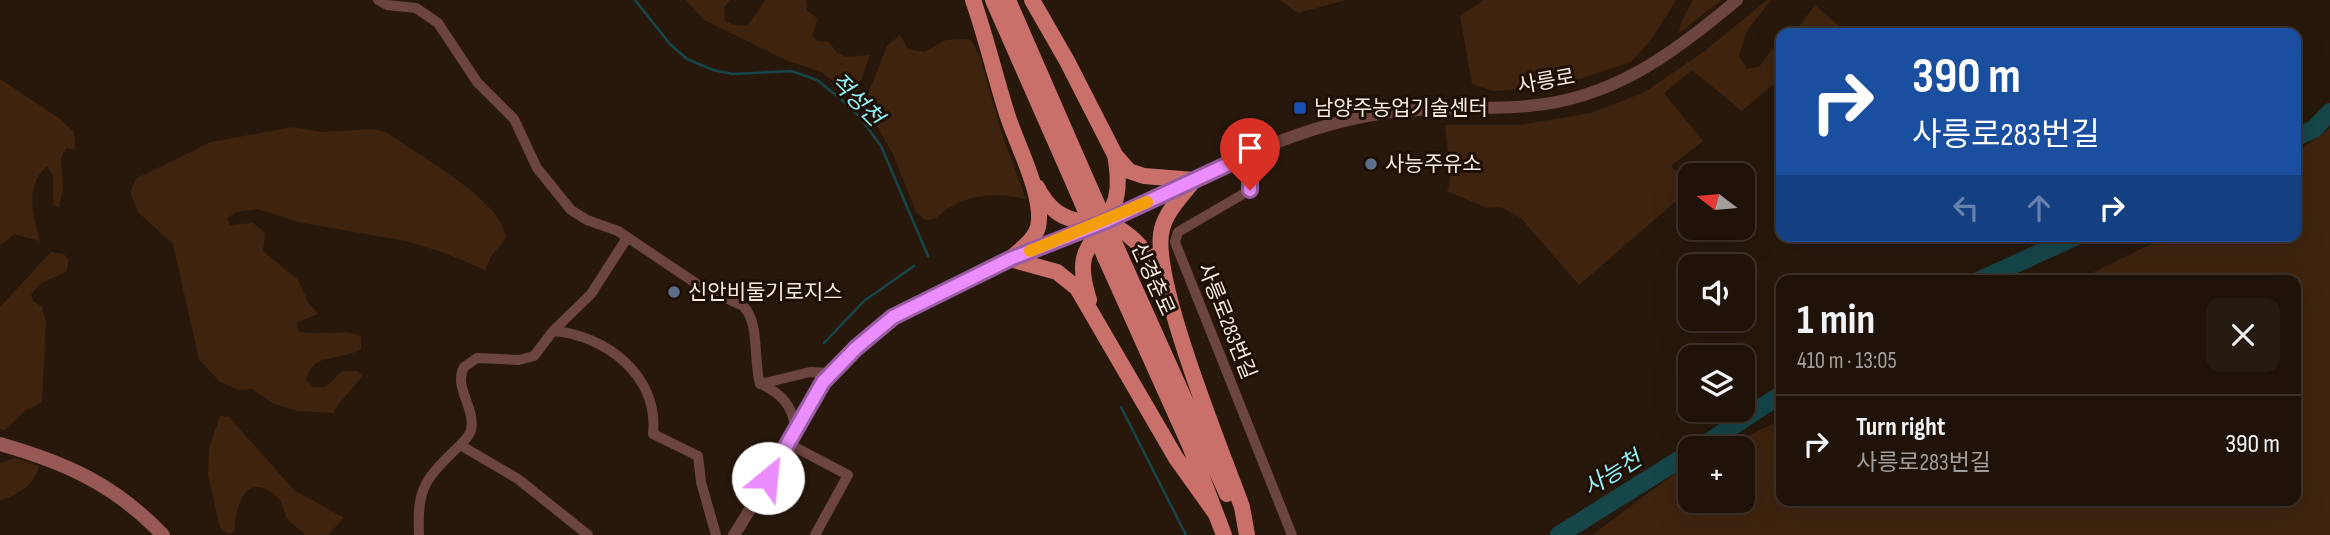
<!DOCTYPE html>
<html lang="en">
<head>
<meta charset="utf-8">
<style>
  :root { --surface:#1e1209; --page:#261b12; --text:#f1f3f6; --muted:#a19e9c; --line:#3c322a }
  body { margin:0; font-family:"Sofia Sans Condensed","Noto Sans KR",sans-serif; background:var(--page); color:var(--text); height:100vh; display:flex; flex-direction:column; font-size:26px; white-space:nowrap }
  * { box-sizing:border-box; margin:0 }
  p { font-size:23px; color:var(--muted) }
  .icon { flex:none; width:38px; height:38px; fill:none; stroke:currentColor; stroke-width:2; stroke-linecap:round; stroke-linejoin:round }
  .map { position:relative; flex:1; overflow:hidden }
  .drawer { position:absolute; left:1776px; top:275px; width:525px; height:231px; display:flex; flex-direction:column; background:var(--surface); border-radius:14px; box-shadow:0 7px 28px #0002,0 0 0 2px var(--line) }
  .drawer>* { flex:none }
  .hud { position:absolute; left:1776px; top:28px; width:525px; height:214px; border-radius:14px; box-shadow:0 7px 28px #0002,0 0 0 2px var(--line); background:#1a4fa0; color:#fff; overflow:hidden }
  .needle { width:46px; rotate:286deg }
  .controls { position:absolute; left:1678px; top:163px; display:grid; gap:14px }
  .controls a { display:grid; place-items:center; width:77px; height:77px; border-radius:14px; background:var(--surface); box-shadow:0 7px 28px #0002,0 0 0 2px var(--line); font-size:35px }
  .pin { position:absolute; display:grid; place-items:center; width:60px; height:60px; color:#fff; margin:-72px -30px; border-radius:50% 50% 50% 0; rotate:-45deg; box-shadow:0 0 7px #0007 }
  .pin .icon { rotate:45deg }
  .me { position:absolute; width:77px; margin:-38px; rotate:28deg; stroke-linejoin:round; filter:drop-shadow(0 0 5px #0008) }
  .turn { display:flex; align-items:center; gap:24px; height:147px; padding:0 21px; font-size:32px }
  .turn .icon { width:91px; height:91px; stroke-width:2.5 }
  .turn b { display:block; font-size:49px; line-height:60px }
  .lanes { display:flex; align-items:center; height:66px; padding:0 21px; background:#0003; justify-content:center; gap:35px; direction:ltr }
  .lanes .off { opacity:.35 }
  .round { display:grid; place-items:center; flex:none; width:74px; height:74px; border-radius:14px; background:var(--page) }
  .summary { display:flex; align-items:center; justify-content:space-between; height:119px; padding:0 21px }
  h1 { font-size:42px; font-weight:700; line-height:52px }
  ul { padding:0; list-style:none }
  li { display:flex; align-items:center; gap:21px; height:98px; padding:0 21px; border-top:2px solid var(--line) }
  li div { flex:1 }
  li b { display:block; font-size:26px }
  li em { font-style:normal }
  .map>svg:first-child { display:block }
  .green { fill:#3e240f }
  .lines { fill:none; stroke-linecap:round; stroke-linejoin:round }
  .stream { stroke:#16464a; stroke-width:2.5 }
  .river { stroke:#16464a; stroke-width:18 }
  .minor { stroke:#6c4440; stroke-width:10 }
  .tertiary { stroke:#6c4440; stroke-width:12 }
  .secondary { stroke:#985954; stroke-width:14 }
  .trunk { stroke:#ca706a; stroke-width:16 }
  .trunk-bridge { stroke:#ca706a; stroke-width:16 }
  .route-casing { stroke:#995ca4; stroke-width:18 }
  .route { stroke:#eb8dfc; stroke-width:12 }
  .slow { stroke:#f59e0b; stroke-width:12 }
  .transit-dot { fill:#1a4fb4; stroke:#1e0f04; stroke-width:2.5 }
  .service-dot { fill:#5c6f8a; stroke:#1e0f04; stroke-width:2.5 }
  .labels { text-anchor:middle; stroke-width:6; stroke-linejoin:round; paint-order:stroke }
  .street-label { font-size:21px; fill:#f5e9e1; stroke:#1e0f04 }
  .poi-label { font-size:21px; fill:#f5e9e1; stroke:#1e0f04; text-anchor:start }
  .water-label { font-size:23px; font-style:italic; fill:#8ff2fc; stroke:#1e0f04 }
</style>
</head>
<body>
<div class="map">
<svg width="2330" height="535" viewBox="0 0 2330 535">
  <rect width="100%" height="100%" fill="#28180c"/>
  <!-- green -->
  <path class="green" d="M686 0H730L724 8 725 21 734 25 747 26 766 0H806L807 10 818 19 812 35 817 41 829 42 837 53 845 57 870 55 855 97 819 71 786 60 704 20Z
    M1279 0H1346L1298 13Z
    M1484 0H1675V2L1650 41 1631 62 1555 87 1493 91 1472 84 1460 16Z
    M1693 0H1722L1679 33 1681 22Z
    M1767 0H1771L1746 32 1739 56 1747 69 1759 67 1772 49 1781 46V86L1775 83 1742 111 1692 70 1664 93 1703 141 1671 166 1690 185V189L1579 285 1521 218 1500 207 1487 208 1447 191C1455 173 1446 146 1445 125H1520L1591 113 1645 92 1706 50Z
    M1815 5 1847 33H1794Z
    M900 35 908 49 924 52 946 40 970 39 980 57 1002 134 1026 199C1000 193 972 193 949 208 939 214 938 220 925 220L916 212 893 154 864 104 887 46Z
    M0 79 60 119 74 132 76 150 66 148 61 158 63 189 59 207 53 205V175L47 166C24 186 33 216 40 241L14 234 0 246Z
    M293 127 321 132 372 129 386 132C416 154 504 201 506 238L492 255 485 270 445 253 406 241 298 222 258 209 236 212 227 218 230 225 253 223 265 233 263 251 298 280 308 302 318 314 296 323 299 332C321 336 341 328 361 336V349C338 363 315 350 306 379L313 387H326L342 371H356L363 375C353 389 342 398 333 413L298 411 274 404 252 389 239 390 220 382 199 359 173 244 139 213 130 192 137 178 211 142Z
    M2330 128V535H1592L1690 462V500H1743V448H1721L1781 420 1782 500H2296V280H2077L2168 236H2296V153Z
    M51 252 64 254 69 261 66 272 41 283 31 294 33 301 42 307 46 323 42 402 26 410 5 430 0 429V307Z
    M220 416 229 417 294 490 344 518 328 535H306C300 529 289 523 286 516 283 510 283 502 277 497 247 469 234 506 235 531L229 534 220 528 208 475 209 448Z
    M15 458 39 466C35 485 17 495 0 501V463Z"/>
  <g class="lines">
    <!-- stream -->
    <path class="stream" d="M635 0 670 44 687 59 713 70 733 74 791 71 817 80 842 100 859 116 881 146 928 256
      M824 343 864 301 914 266
      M1121 407 1186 535"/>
    <!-- river -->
    <path class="river" d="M2296 137 2314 129 2330 112
      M1980 280 2077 236
      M1699 448 1782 394
      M1559 535 1690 453"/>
    <!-- minor -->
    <path class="minor" d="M378 0 387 5 416 8 438 23 477 82 514 119 537 168 571 210 587 220 618 231 700 286 743 306C760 322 753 359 760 384L810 372 831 373
      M1250 154V190L1178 232 1175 242 1292 535
      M553 331C606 335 659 376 653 434L698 456 701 482 716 535
      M761 384C780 393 793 405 795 428
      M787 443 848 475 815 535
      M460 445 518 479 588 535
      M419 535C417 491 423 481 454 451 460 445 469 438 471 430 476 408 453 387 464 367L477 358 519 360 534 356 553 331 591 294 627 238"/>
    <!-- tertiary -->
    <path class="tertiary" d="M734 535C773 477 796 409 845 358 912 289 1021 259 1107 220 1192 182 1275 133 1367 116 1421 106 1474 110 1528 106 1613 99 1674 53 1737 0"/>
    <!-- secondary -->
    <path class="secondary" d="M0 444C66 463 114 484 163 535"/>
    <!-- trunk -->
    <path class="trunk" d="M973 0C986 37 995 76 1007 114 1016 143 1045 197 1038 227 1034 241 1020 250 1010 259
      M993 0 1078 193
      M1008 0 1090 188
      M1032 0 1067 61 1115 155 1129 171 1144 176 1194 180C1183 195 1166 211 1162 229 1149 276 1223 454 1242 507L1247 535
      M1037 187C1047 207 1061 220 1083 221 1090 221 1099 220 1105 222 1130 231 1147 251 1159 274
      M1118 251 1227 494
      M1105 257 1190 446 1224 535
      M1010 259 1057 272 1077 288 1176 458 1216 514
      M1089 300C1071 244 1097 247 1114 204 1120 189 1118 171 1115 155"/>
    <!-- trunk-bridge -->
    <path class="trunk-bridge" d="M1090 188 1118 251
      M1078 193 1105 257"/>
  </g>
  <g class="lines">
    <!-- route casing -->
    <g class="route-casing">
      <path id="route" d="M768 478 823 382 856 348 893 317 1010 259 1104 222 1250 154V190"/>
    </g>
    <!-- route -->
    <use href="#route" class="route"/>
    <!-- slow -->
    <path class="slow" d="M1030 251 1147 202"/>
  </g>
  <!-- markers -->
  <rect class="transit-dot" x="1293" y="101" width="14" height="14" rx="3.5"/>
  <g class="service-dot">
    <circle cx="1371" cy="164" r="7"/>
    <circle cx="674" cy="292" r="7"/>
  </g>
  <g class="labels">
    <!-- street labels -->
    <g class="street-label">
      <text transform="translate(1546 81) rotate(-10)" y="7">사릉로</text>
      <text transform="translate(1153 279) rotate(66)" y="7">신경춘로</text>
      <text transform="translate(1227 321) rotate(68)" y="7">사릉로283번길</text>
    </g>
    <!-- poi labels -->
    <g class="poi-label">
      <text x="1314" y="115">남양주농업기술센터</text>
      <text x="1385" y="171">사능주유소</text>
      <text x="688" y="299">신안비둘기로지스</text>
    </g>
    <!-- water labels -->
    <g class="water-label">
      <text transform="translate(857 99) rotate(45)" y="8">적성천</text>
      <text transform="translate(1612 473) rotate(-32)" y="8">사능천</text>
    </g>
  </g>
</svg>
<div class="controls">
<a><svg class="needle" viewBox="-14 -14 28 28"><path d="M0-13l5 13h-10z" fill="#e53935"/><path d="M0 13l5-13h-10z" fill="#a19e9c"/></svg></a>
<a><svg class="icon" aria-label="sound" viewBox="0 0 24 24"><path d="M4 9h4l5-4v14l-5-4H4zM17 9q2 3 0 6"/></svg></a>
<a><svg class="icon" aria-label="layers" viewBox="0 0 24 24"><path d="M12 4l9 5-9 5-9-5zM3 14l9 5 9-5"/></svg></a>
<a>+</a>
</div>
<div class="pin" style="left:1250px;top:190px;background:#d93025"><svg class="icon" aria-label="arrive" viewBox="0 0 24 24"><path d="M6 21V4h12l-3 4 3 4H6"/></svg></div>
<svg class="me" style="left:768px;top:478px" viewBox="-20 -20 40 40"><circle r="19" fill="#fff"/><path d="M0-13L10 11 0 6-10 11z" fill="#eb8dfc"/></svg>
<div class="hud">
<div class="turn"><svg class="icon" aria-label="right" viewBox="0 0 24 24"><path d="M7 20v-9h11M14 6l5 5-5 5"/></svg><div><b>390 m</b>사릉로283번길</div></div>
<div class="lanes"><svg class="icon off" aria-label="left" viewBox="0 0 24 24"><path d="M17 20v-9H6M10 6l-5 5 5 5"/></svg><svg class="icon off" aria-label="ahead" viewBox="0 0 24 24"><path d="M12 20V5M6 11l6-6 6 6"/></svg><svg class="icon" aria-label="right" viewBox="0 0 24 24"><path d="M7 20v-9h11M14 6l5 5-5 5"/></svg></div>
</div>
<section class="drawer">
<div class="summary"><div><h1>1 min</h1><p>410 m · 13:05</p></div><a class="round"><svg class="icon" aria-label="close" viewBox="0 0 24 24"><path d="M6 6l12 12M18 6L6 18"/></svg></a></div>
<ul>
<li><svg class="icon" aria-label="right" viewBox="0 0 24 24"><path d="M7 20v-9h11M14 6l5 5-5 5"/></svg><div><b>Turn right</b><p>사릉로283번길</p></div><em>390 m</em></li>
</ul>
</section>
</div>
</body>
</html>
